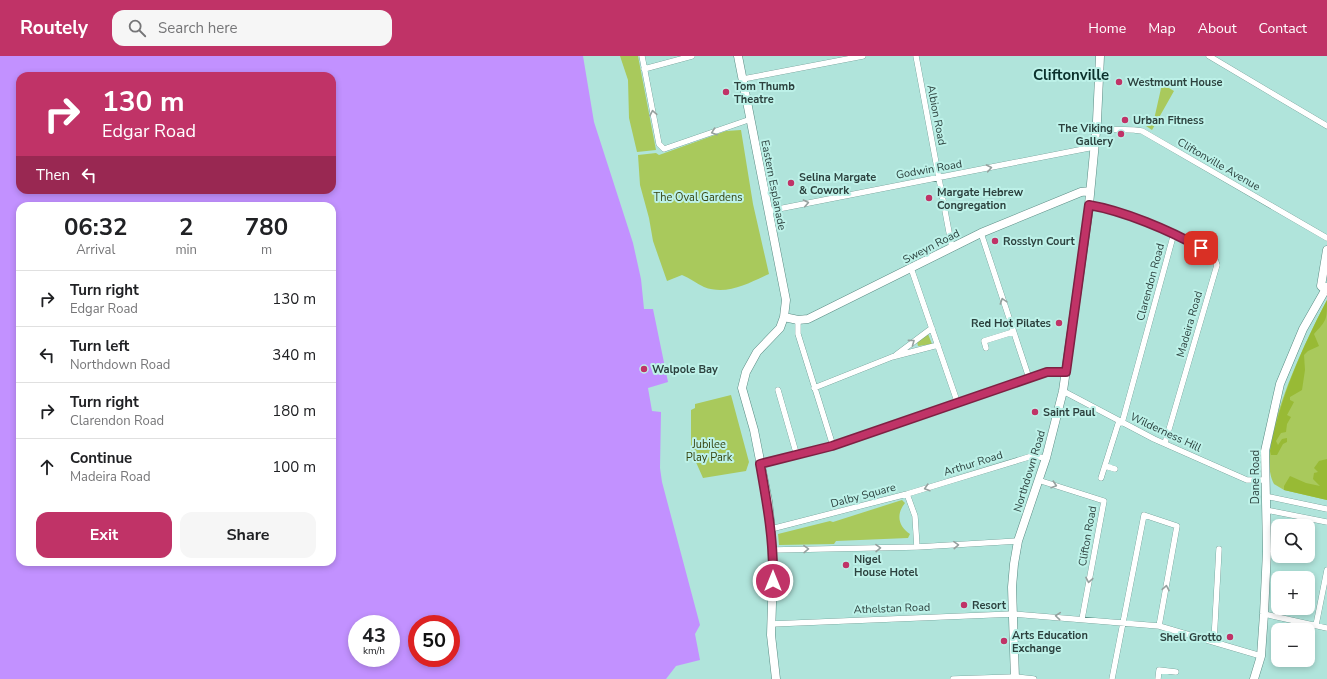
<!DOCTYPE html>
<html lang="en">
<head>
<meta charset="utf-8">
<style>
  :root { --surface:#fff; --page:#f6f6f6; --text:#202124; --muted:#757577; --line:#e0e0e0; --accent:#c03367 }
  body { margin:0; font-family:"Nunito Sans",sans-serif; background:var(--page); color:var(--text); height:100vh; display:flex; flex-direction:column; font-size:15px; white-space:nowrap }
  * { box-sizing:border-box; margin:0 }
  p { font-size:13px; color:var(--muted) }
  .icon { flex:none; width:22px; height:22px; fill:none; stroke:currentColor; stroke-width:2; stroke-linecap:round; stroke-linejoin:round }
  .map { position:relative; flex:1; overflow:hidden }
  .details { position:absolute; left:16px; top:146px; width:320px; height:364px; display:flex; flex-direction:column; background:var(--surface); border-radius:12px; box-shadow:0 2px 6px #0003 }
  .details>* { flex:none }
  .top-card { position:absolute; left:16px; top:16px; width:320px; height:122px; border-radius:12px; box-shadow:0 2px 6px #0003; background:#c03367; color:#fff; overflow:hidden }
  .fabs { position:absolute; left:1271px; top:463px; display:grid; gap:8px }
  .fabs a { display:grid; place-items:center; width:44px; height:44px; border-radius:8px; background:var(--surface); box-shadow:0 2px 6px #0003; font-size:20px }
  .speed { position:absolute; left:348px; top:559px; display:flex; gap:8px; font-size:20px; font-weight:700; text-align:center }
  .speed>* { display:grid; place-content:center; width:52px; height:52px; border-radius:50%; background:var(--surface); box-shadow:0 2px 6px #0003; line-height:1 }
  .speed small { font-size:10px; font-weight:400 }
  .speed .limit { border:6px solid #d22; background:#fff; color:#111 }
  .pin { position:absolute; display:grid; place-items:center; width:34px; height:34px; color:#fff; margin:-17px; border-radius:8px; box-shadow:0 2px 6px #0006 }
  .me { position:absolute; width:44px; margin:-22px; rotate:0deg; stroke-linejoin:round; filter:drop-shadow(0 0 3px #0008) }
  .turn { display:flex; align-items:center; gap:14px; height:84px; padding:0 20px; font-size:18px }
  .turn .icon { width:52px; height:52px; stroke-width:2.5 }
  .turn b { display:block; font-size:28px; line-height:34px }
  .then { display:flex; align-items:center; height:38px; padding:0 20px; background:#0003; gap:8px; font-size:15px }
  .eta { display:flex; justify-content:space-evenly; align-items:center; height:68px; text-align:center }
  .eta b { font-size:24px; font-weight:700; line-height:28px }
  .action { display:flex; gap:8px; margin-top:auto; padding:8px 20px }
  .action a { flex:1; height:46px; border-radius:12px; background:var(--accent); color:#fff; font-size:16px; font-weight:700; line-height:46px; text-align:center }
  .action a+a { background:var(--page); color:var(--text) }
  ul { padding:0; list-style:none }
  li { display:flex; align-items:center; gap:12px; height:56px; padding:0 20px; border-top:1px solid var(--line) }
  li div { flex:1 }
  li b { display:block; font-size:15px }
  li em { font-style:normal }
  header { display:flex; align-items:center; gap:24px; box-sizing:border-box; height:56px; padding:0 20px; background:var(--accent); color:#fff }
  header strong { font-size:19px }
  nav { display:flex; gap:22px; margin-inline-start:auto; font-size:14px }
  .search { width:280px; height:36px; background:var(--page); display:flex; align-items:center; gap:10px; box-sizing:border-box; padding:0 14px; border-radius:12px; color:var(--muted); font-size:15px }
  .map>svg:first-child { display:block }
  .green { fill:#a9c95c }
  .forest { fill:#98ba35 }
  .water { fill:#c291ff; fill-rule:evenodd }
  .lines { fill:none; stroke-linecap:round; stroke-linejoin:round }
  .street-casing { stroke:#598b83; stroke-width:6 }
  .secondary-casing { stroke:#598b83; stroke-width:9 }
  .street { stroke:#fff; stroke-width:5.5 }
  .secondary { stroke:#fff; stroke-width:8 }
  .oneway { stroke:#96a09e }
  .route-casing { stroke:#7d2143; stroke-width:10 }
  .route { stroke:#c03367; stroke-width:7 }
  .poi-dot { fill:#c03367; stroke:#bdf1e8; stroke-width:1.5 }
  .labels { text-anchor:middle; stroke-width:4; stroke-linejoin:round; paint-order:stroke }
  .poi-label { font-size:11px; font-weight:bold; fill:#2c413e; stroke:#bdf1e8; text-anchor:start }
  .street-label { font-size:11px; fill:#2c413e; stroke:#bdf1e8 }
  .park-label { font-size:11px; fill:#364410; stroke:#bdf1e8 }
  .district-label { font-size:15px; font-weight:bold; fill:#0b322d; stroke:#bdf1e8 }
</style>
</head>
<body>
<header>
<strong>Routely</strong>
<div class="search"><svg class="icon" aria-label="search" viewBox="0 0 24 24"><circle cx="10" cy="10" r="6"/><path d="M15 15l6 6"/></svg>Search here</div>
<nav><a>Home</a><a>Map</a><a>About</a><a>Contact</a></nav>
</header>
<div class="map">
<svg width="1327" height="623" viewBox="0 0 1327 623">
  <rect width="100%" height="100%" fill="#b0e4db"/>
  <!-- green -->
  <path class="green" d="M620 0H638L656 94 637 96 629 62 628 24Z
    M1162 28 1174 35 1152 74 1146 70 1147 66 1153 68Z
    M741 74 753 148 769 218C749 227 727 240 704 231 697 228 690 222 682 219L667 225 653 185 649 162 640 129 638 99 656 97 659 99 726 75Z
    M1327 244V444L1284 434 1274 428C1253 391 1308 280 1327 244Z
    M928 278 932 288 918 290 917 286Z
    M731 339 749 406 746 415 703 422 691 395V354L695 352V348Z
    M902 444 905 447C896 458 898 470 910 478L908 482 836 485 834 488 779 489 778 478 830 465 833 466Z"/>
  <!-- forest -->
  <path class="forest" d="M1327 244C1327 264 1327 264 1314 278L1319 290 1308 295 1304 299 1305 314 1302 334 1290 341V344L1294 346 1287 359 1291 361 1287 368 1286 376 1281 377 1276 385 1278 389 1282 383 1287 382V386L1283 388 1277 399H1271L1270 395C1280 342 1302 292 1327 244Z
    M1327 403V444L1284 434V430L1290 420 1306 427 1320 430 1313 423 1314 417 1318 416 1314 412 1319 405Z"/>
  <!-- water -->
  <path class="water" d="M0 0H583L594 66 633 187 641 223 644 253H653L668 326 648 332 652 355 661 356 660 412 662 426 700 569 695 578 700 604 676 610 666 623H0ZM20 20H332V134H20ZM20 150H332V506H20ZM357 568H391V602H357ZM417 568H451V602H417Z"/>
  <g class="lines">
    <!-- street casing -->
    <g class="street-casing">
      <path id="street" d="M642 0 659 88 664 93 751 63
        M916 0 952 192
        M1209 0 1327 70
        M644 13 692 0
        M743 23 863 0
        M1096 73 1134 74 1142 75 1327 182
        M1089 149 1108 153 1174 177 1214 200 1217 209 1165 387
        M768 155 1094 91
        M981 177 1029 322
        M911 212 958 348
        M798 264V278L833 390
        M986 292 984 285 1013 276
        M896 299 932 272
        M814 332 892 301 938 289
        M778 334 797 400
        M1063 335 1154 383 1231 417 1247 424H1264
        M1122 367 1174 177
        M760 408 833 390 1047 316H1066
        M1105 410 1115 413
        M1101 422 1119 365
        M1038 424 1104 445 1082 563
        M907 438 915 460 917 491
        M1265 440 1327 453
        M1266 454 1327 466
        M771 473 907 438 1032 400 1046 402
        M773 494 917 491 1018 485
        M1264 558 1327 572
        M771 568 1013 558 1159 570 1261 600
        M1316 569 1327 514
        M1214 585 1219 493
        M953 623 1015 621 1034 623
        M1112 623 1144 459 1177 470 1159 570
        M1158 623 1159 614 1176 616"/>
    </g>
    <!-- secondary casing -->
    <g class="secondary-casing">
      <path id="secondary" d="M738 0 786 244 784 261 780 272 757 296 746 316 742 332 754 374 768 445 771 473 773 516 771 579 776 623
        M1325 234 1321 230 1327 194
        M784 261 798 264 808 263 981 177 1081 136 1090 135
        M1015 623 1012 531 1014 508 1018 485 1046 402 1063 335 1088 159 1097 65 1100 0
        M1254 623 1261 600 1264 558 1267 495 1265 395 1280 328 1303 273 1327 231"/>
    </g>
    <!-- street -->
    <use href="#street" class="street"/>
    <!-- secondary -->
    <use href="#secondary" class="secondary"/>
  </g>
  <!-- one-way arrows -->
  <defs><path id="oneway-chevron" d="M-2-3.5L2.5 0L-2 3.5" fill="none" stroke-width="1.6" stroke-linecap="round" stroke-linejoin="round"/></defs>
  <g class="oneway">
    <use href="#oneway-chevron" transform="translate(653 57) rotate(-101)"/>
    <use href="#oneway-chevron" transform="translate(714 76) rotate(161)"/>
    <use href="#oneway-chevron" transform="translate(989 112) rotate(-11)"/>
    <use href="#oneway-chevron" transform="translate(806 147) rotate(-12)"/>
    <use href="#oneway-chevron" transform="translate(1003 245) rotate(-108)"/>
    <use href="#oneway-chevron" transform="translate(912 286) rotate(-36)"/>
    <use href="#oneway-chevron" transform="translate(1054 429) rotate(18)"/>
    <use href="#oneway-chevron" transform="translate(927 432) rotate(163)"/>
    <use href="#oneway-chevron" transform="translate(956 489) rotate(-3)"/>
    <use href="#oneway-chevron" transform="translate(878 492) rotate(-1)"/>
    <use href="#oneway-chevron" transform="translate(806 493) rotate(-1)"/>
    <use href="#oneway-chevron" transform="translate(1089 524) rotate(100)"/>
    <use href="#oneway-chevron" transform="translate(1166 532) rotate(-80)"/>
    <use href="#oneway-chevron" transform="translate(1058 560) rotate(-175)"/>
  </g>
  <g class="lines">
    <!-- route casing -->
    <g class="route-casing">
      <path id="route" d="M773 525C774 485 767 447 760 408L832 390 1047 316H1066L1089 149C1124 155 1169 174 1201 192"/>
    </g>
    <!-- route -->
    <use href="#route" class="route"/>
  </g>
  <!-- markers -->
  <g class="poi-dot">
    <circle cx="1119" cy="26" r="4"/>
    <circle cx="726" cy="36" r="4"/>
    <circle cx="1125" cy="64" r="4"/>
    <circle cx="1121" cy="78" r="4"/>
    <circle cx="791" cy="127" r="4"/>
    <circle cx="929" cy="142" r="4"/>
    <circle cx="995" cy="185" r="4"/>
    <circle cx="1059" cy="267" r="4"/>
    <circle cx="644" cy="313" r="4"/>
    <circle cx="1035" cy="356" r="4"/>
    <circle cx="846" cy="509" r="4"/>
    <circle cx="964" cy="549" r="4"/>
    <circle cx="1230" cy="581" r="4"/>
    <circle cx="1004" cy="585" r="4"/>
  </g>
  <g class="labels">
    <!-- poi labels -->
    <g class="poi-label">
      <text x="1127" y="30">Westmount House</text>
      <text x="734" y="34">Tom Thumb<tspan x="734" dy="13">Theatre</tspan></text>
      <text x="1133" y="68">Urban Fitness</text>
      <text x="1113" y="76" text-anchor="end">The Viking<tspan x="1113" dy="13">Gallery</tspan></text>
      <text x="799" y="125">Selina Margate<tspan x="799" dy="13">&amp; Cowork</tspan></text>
      <text x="937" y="140">Margate Hebrew<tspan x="937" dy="13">Congregation</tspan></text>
      <text x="1003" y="189">Rosslyn Court</text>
      <text x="1051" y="271" text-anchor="end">Red Hot Pilates</text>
      <text x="652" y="317">Walpole Bay</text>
      <text x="1043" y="360">Saint Paul</text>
      <text x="854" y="507">Nigel<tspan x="854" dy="13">House Hotel</tspan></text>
      <text x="972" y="553">Resort</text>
      <text x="1012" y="583">Arts Education<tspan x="1012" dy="13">Exchange</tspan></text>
      <text x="1222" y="585" text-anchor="end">Shell Grotto</text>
    </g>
    <!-- street labels -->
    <g class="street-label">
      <text transform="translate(937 59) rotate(79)" y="4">Albion Road</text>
      <text transform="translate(1219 108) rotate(30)" y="4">Cliftonville Avenue</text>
      <text transform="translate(929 113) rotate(-10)" y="4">Godwin Road</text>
      <text transform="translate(774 129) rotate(79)" y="4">Eastern Esplanade</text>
      <text transform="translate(931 190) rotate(-27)" y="4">Sweyn Road</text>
      <text transform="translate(1150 226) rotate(-75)" y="4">Clarendon Road</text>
      <text transform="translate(1189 268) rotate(-74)" y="4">Madeira Road</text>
      <text transform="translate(1166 376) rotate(25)" y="4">Wilderness Hill</text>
      <text transform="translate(973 407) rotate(-17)" y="4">Arthur Road</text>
      <text transform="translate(1029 415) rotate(-73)" y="4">Northdown Road</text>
      <text transform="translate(1255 421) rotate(-90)" y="4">Dane Road</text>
      <text transform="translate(863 439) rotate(-15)" y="4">Dalby Square</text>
      <text transform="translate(1087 480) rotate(-80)" y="4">Clifton Road</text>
      <text transform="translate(892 552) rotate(-2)" y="4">Athelstan Road</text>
    </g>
    <!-- park labels -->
    <g class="park-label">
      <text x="698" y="145">The Oval Gardens</text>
      <text x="709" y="392">Jubilee<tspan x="709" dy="13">Play Park</tspan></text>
    </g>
    <!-- district labels -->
    <g class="district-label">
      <text x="1071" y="24">Cliftonville</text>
    </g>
  </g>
</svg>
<div class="fabs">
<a><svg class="icon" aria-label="search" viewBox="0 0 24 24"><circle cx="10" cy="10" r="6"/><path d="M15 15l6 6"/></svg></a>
<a>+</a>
<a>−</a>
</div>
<div class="speed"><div>43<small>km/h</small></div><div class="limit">50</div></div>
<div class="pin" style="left:1201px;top:192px;background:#d93025"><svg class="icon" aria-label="arrive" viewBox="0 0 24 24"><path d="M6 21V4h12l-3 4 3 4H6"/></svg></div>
<svg class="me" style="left:773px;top:525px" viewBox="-20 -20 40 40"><circle r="17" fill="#c03367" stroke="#fff" stroke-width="3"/><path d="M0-11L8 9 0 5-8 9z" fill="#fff"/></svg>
<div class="top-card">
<div class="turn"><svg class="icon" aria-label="right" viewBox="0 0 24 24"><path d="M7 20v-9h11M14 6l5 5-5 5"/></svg><div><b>130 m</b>Edgar Road</div></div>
<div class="then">Then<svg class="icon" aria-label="left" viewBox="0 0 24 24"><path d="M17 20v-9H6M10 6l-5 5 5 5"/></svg></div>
</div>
<section class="details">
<div class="eta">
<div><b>06:32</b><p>Arrival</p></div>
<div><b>2</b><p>min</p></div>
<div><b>780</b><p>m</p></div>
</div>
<ul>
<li><svg class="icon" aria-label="right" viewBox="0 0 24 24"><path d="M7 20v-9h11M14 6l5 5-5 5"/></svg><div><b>Turn right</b><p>Edgar Road</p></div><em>130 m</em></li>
<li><svg class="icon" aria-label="left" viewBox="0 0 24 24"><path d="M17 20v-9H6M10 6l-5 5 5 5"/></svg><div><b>Turn left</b><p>Northdown Road</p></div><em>340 m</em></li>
<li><svg class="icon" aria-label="right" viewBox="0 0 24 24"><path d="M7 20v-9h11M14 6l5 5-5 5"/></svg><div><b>Turn right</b><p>Clarendon Road</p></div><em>180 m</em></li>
<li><svg class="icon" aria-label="ahead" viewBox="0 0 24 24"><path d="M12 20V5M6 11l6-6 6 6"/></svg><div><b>Continue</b><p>Madeira Road</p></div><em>100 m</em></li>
</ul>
<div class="action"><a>Exit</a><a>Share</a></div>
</section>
</div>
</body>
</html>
